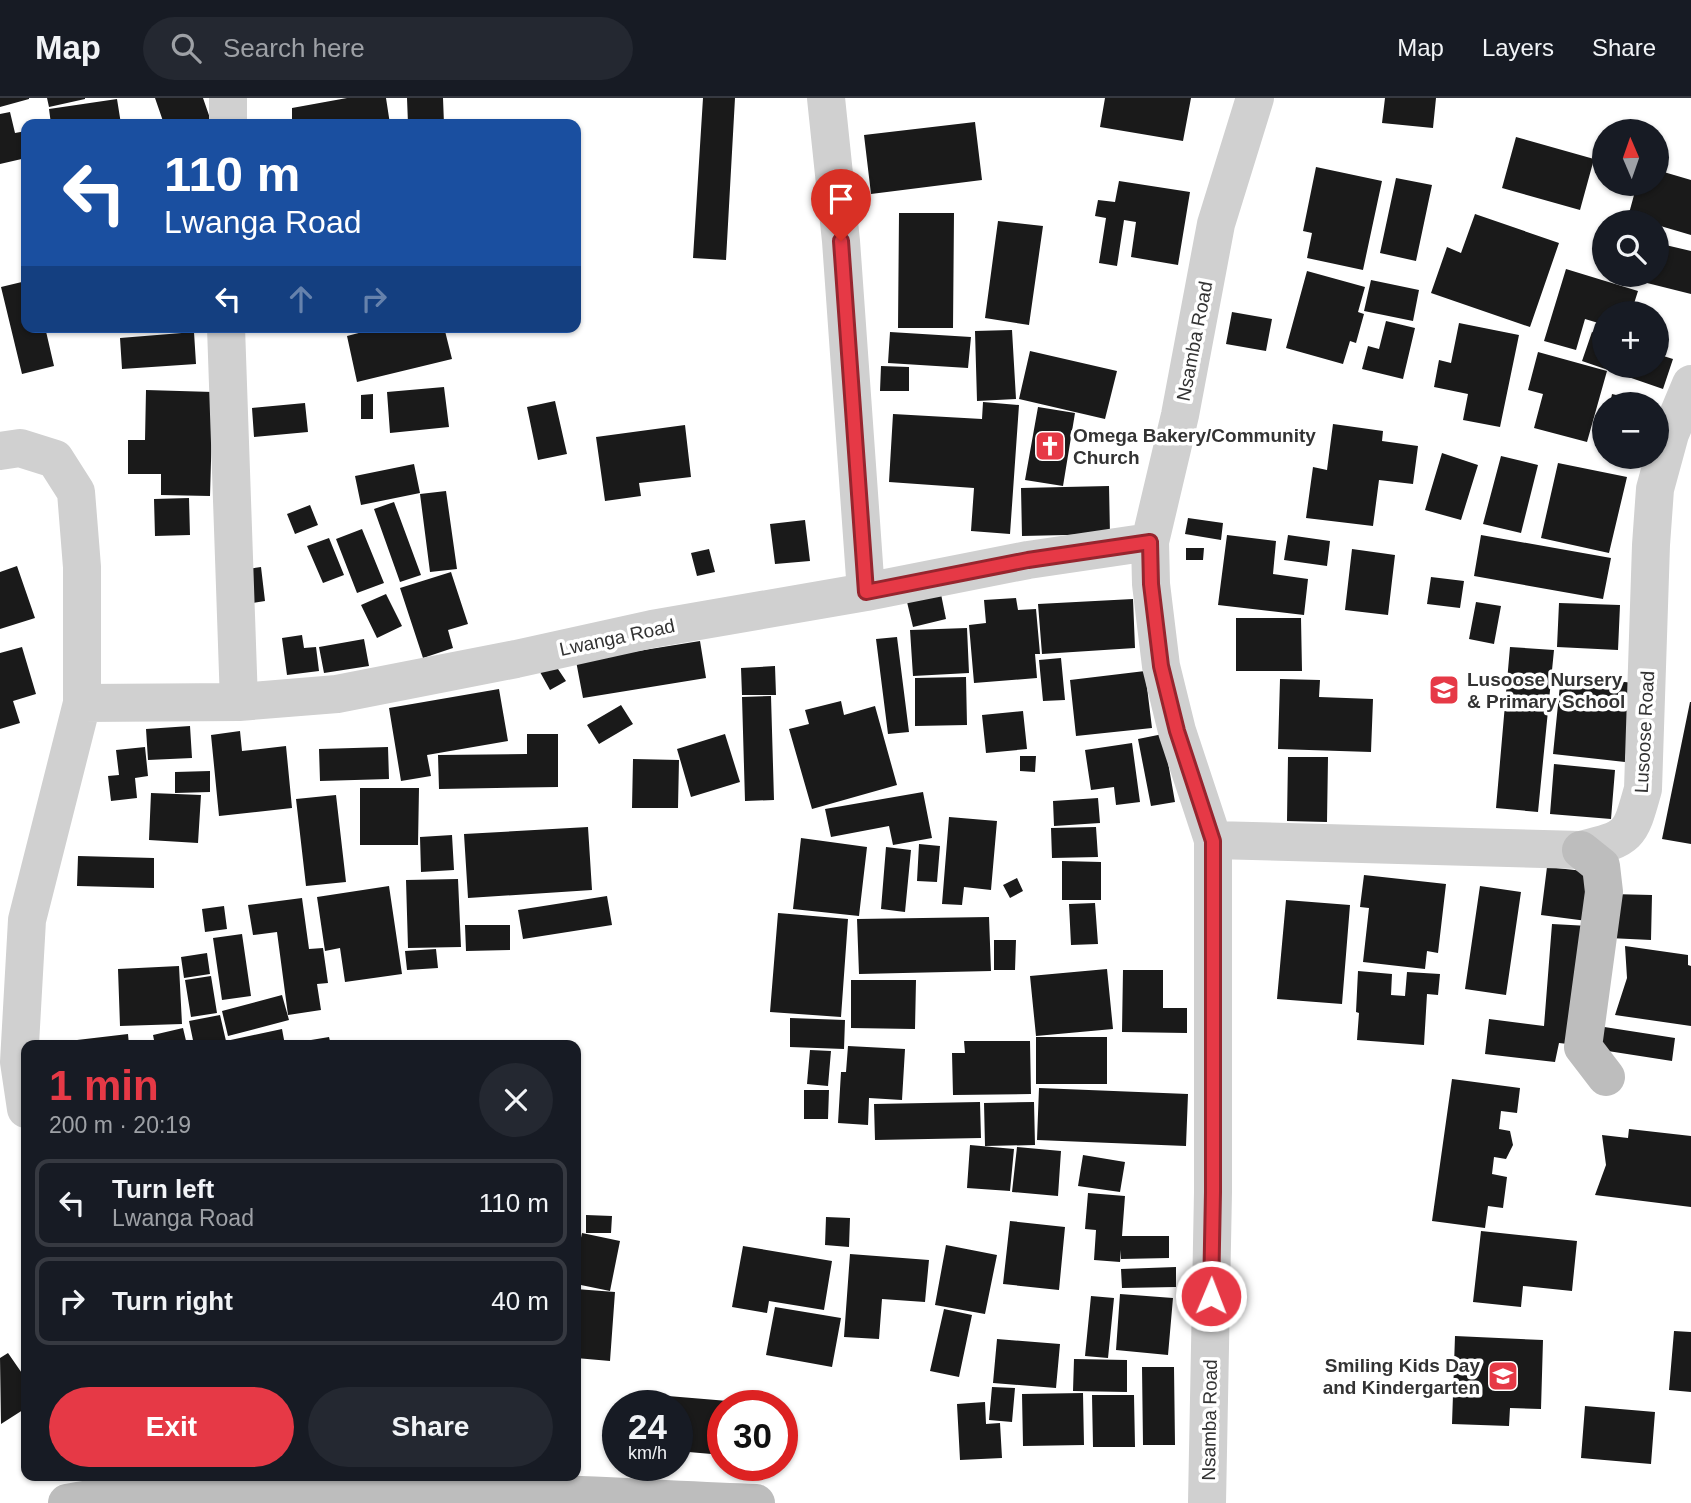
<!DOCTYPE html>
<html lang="en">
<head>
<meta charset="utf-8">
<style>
  :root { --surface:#171b24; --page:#242831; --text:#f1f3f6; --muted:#9ea1a6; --line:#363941; --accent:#e63946 }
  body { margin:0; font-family:Helvetica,sans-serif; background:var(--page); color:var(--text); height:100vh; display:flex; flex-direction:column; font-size:26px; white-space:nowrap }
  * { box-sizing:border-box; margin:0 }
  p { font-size:23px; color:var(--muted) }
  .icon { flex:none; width:38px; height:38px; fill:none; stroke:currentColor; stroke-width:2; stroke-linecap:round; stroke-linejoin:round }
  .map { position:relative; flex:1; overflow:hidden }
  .details { position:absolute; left:21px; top:942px; width:560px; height:441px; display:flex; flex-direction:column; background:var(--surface); border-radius:14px; box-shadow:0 2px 5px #0004 }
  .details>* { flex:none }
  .hud { position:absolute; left:21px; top:21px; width:560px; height:214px; border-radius:14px; box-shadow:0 2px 5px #0004; background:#1a4fa0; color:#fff; overflow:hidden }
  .needle { width:46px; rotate:358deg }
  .fabs { position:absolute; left:1592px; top:21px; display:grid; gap:14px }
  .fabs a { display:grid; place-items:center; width:77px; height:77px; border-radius:50%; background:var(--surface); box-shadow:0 2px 5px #0004; font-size:35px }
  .speed { position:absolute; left:602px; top:1292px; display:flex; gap:14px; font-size:35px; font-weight:700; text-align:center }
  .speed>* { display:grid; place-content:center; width:91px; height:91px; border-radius:50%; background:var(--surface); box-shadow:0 2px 5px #0004; line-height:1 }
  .speed small { font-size:18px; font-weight:400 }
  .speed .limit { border:10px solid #d22; background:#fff; color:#111 }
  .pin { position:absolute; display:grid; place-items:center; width:60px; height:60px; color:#fff; margin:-72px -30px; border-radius:50% 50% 50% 0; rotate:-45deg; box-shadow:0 0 7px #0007 }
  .pin .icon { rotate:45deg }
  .me { position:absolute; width:77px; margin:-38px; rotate:1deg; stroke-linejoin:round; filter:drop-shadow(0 0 5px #0008) }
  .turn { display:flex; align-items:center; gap:24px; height:147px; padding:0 28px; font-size:32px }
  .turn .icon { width:91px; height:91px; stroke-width:2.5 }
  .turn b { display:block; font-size:49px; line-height:60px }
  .lanes { display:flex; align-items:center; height:66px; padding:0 28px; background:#0003; justify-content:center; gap:35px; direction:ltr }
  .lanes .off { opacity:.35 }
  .round { display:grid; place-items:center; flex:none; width:74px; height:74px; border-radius:37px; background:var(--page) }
  .summary { display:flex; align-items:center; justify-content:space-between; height:119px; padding:0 28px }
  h1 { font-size:42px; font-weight:600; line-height:52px; color:var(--accent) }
  .cta { display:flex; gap:14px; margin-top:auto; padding:14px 28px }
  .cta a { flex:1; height:80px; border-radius:42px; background:var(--accent); color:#fff; font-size:28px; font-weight:600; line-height:80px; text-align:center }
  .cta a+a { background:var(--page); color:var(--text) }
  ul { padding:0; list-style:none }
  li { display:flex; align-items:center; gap:21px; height:88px; margin:0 14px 10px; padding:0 14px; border:4px solid var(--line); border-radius:14px }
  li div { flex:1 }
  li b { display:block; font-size:26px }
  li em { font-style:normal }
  header { display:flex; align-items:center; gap:42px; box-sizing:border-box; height:98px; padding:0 35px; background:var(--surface); border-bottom:2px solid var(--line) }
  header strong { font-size:33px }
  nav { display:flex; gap:38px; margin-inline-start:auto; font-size:24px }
  .search { width:490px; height:63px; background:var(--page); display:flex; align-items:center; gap:18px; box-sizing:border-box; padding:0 24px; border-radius:38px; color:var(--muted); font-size:26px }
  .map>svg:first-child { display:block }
  .building { fill:#1a1a1a }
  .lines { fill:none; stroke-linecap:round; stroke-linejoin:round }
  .street { stroke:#d0d0d0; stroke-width:38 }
  .secondary { stroke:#bdbdbd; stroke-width:38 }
  .route-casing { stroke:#96252e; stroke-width:18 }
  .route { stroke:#e63946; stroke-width:12 }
  .labels { text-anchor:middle; stroke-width:7; stroke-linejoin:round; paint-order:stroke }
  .street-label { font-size:19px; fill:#333; stroke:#fff }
  .poi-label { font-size:19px; font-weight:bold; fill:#333; stroke:#fff; text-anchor:start }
</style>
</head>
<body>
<header>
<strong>Map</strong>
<div class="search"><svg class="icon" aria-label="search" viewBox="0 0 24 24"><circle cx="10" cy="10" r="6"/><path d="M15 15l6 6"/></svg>Search here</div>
<nav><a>Map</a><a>Layers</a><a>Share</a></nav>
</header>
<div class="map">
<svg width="1691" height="1405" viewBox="0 0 1691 1405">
  <rect width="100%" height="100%" fill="#fff"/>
  <!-- building -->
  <path class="building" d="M0 0H29V1L0 9Z
    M47 0H85V1L49 9Z
    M155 0H203L212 26H164Z
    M347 0H386L390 26H292V10Z
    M407 0H443L444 26H408Z
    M703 0H735L726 162 693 160Z
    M1105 0H1191L1183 43 1100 29Z
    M1385 0H1436L1433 30 1382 25Z
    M117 1 121 26H51L49 11Z
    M10 14 15 35 26 33V60L0 66V16Z
    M975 24 982 82 871 96 864 37Z
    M1516 39 1594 61 1580 112 1502 90Z
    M1316 69 1382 83 1363 172 1307 160 1312 135 1303 133Z
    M1657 72 1691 82V137L1657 127V124H1648L1628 119 1637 86H1657Z
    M1396 80 1432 87 1416 163 1380 155Z
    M1119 83 1190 94 1178 167 1131 159 1136 124 1124 122 1117 168 1099 165 1106 120 1095 118 1098 102 1115 104Z
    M899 115H954L953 230H898Z
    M1475 116 1559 145 1530 229 1431 195 1447 149 1461 155Z
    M998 123 1043 128 1029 227 985 220Z
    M1657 145 1691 153V196L1627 180 1628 177H1657Z
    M1566 171 1638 193 1631 215H1605V227L1585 221 1576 252 1544 243Z
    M1307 173 1365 189 1358 214 1364 216 1356 245 1350 243 1343 266 1286 250Z
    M1371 182 1419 192 1413 223 1364 213Z
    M26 183V229H45L54 268 22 276 1 189Z
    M1232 214 1272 221 1266 253 1226 246Z
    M1386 223 1415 230 1403 281 1362 271 1368 248 1379 251Z
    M1459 225 1519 237 1500 329 1463 322 1468 296 1434 289 1439 262 1451 265Z
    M102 229H151V231L102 234Z
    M382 229H444L452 261 357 284 347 238Z
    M1012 232 1016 301 977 303 975 233Z
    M194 234 196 266 122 271 120 240Z
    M890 234 971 239 968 270 888 265Z
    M1592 234 1605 238V268H1657V256L1673 261 1663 291 1582 263Z
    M1030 253 1117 273 1105 321 1019 301Z
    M1538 254 1607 273 1587 344 1534 330 1543 296 1528 292Z
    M881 268 909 269V293H880Z
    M444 289 449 329 390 335 387 294Z
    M146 292 213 294 210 398 161 397V376H128V342H145Z
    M373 296V321H361V297Z
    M1612 296 1650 305V306H1610Z
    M555 303 567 356 538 362 527 309Z
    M983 304 1019 307 1010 436 971 433 974 390 889 384 893 316 982 321Z
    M305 305 308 334 254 339 252 310Z
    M1038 309 1075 315 1063 388 1025 382Z
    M1333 326 1383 333 1382 343 1418 348 1413 386 1379 382 1373 428 1306 420 1313 369 1327 372Z
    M685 327 691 379 639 385 641 398 605 403 596 339Z
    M1442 355 1478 367 1461 422 1425 412Z
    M1501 358 1538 367 1521 435 1483 426Z
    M1558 365 1627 379 1609 455 1541 440Z
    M414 366 420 395 361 407 355 378Z
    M1109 388 1110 436 1022 438 1021 390Z
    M446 393 457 471 430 474 420 396Z
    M189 400 190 437 155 438 154 401Z
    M394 404 421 477 400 484 374 411Z
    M310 407 318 427 295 436 287 416Z
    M1188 420 1223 425 1221 442 1185 436Z
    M805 422 810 463 775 466 770 426Z
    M362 431 384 485 357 495 336 441Z
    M1227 437 1276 443 1273 476 1308 481 1304 517 1218 507Z
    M1288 437 1330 443 1327 468 1284 462Z
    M1481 437 1611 460 1603 501 1474 478Z
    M329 440 344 477 323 485 307 448Z
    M1186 450H1204L1203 462H1186Z
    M709 451 715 474 697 478 691 455Z
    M1352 451 1395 457 1388 517 1345 512Z
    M17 468 35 520 0 531V474Z
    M261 469 265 503 246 506 242 472Z
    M451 474 468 526 448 532 453 550 423 560 400 490Z
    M1431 479 1464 483 1460 510 1427 506Z
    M386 496 402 528 377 540 361 507Z
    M941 496 946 521 913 529 907 504Z
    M1016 500 1018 512 1036 511 1040 556H1035L1037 580 974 585 969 527 986 525 984 502Z
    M1133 501 1135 550 1042 556 1038 506Z
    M1476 504 1501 508 1494 546 1469 541Z
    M1559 505 1620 507 1618 552 1557 549Z
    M1236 520H1301L1302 573H1236Z
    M967 530 969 575 913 578 910 532Z
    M302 537 304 550 316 549 319 573 287 577 282 540Z
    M897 539 909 634 888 636 876 541Z
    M364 541 369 568 324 575 319 549Z
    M700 543 706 580 583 600 576 563Z
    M22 549 36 596 13 603 20 625 0 631V555Z
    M1510 549 1554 552 1538 714 1496 710Z
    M1061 560 1065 602 1043 603 1039 562Z
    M554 565 566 583 550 592 540 574Z
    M775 568 776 597H742L741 570Z
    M1145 573 1152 630 1076 638 1070 582Z
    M1561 577 1634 585 1625 664 1553 656Z
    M966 579 967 627 915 628V580Z
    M1280 581 1320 582 1319 599 1373 601 1371 654 1278 651Z
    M499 591 508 643 427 657 431 678 401 683 389 610Z
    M771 598 774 702 745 703 742 599Z
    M841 603 844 617 875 608 897 687 812 711 789 631 809 626 805 612Z
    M1690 604H1691V746L1662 741Z
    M621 607 633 626 599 646 587 627Z
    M1023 613 1027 651 986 655 982 617Z
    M190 628 192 660 148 662 146 631Z
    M240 633 242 653 286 648 292 710 219 718 211 637Z
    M527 636H558V689L439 691 438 657 527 656Z
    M725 636 740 684 691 699 677 651Z
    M1163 636 1175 704 1151 708 1138 641Z
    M1132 645 1140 704 1116 707 1114 689 1091 692 1085 652Z
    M145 649 148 678 135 680 137 700 111 703 108 678 119 677 116 652Z
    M388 649 389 681 320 683 319 651Z
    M1020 658H1036L1035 674 1020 673Z
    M1288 659H1328L1327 724 1287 723Z
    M633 661 679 662 678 710H632Z
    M1554 666 1615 672 1611 721 1550 716Z
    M210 673V694L175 695V674Z
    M360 690H419L418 747H360Z
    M923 694 932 740 893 747 889 728 831 739 825 711Z
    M151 695 201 697 198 745 149 742Z
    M336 697 346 784 306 788 296 701Z
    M1098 700 1100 725 1054 728 1053 703Z
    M949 719 997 723 991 792 964 789 962 807 942 806Z
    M588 729 592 792 468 800 464 736Z
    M1096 729 1098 759 1052 760 1051 730Z
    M452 737 454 772 421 774 420 739Z
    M801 740 867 749 859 818 793 811Z
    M919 746 940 748 937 784 917 783Z
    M886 749 911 752 905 814 881 811Z
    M78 758 154 760V790L77 788Z
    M1062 763 1101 764V802H1062Z
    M1547 769 1593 774 1587 823 1541 817Z
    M1364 777 1446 786 1438 855 1427 853 1425 871 1363 864 1369 810 1360 809Z
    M1017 780 1023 793 1010 800 1003 787Z
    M458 781 461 849 408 850 406 782Z
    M389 788 402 876 345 884 340 850 325 853 317 799Z
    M1480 788 1521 794 1506 897 1465 891Z
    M1611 796 1652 797 1651 842 1609 840Z
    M607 798 612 827 523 841 518 812Z
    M302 800 309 851 323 850 328 885 317 886 321 912 288 917 277 834 253 837 248 807Z
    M1286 802 1350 807 1342 906 1277 901Z
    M1095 805 1098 846 1071 847 1069 806Z
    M224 808 227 831 205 834 202 811Z
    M778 815 848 821 841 919 770 914Z
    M989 819 991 873 859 876 857 821Z
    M1552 826 1589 828 1577 947 1559 945 1555 964 1485 956 1489 921 1544 928Z
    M465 827H510V852L466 853Z
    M242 836 251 898 222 902 213 840Z
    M994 842H1016L1015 872H994Z
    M1625 848 1688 857V867L1691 868V928L1615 917 1627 880Z
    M436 851 438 870 407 872 405 853Z
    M207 855 210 876 184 880 181 859Z
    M179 868 182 926 120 928 118 871Z
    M1107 871 1113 931 1036 938 1030 878Z
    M1123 872H1163V910H1187V935L1122 934Z
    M1358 873 1392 876 1391 897 1405 898 1407 874 1440 876 1438 897 1427 896 1424 947 1357 942 1359 915 1356 914Z
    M211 878 217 915 191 919 185 882Z
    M851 882H916L915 931 851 930Z
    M282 897 289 922 228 938 222 913Z
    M220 917 226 943 282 931 285 947H219L218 944 194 947 189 923Z
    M790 920 845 922 844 951 790 949Z
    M1598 928 1675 940 1672 963 1595 951Z
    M183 930 187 947H155L153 937Z
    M128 936 129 947H78L77 942Z
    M329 939 331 947H293V945Z
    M1036 939H1107V986H1036Z
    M964 943H1030L1031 996 953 997 952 955H965Z
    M848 948 905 951 902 1002 869 1000 868 1027 838 1025 841 974H846Z
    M810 952 831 953 828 988 807 986Z
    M1452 981 1520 990 1517 1015 1501 1013 1499 1031 1510 1033 1513 1047 1506 1061 1494 1059 1492 1076 1507 1079 1503 1110 1488 1108 1485 1130 1432 1123Z
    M1039 990 1188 996 1186 1048 1037 1042Z
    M804 992H829L828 1021H804Z
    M980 1004 981 1040 875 1042 874 1006Z
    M1034 1004 1035 1047 985 1048 984 1005Z
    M1629 1031 1691 1038V1109L1595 1097 1606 1067 1602 1037 1628 1040Z
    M970 1047 1014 1051 1010 1093 967 1090Z
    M1017 1049 1061 1053 1058 1098 1012 1094Z
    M1083 1057 1125 1064 1120 1094 1078 1088Z
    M1088 1095 1125 1098 1122 1138H1169V1160L1121 1161V1152L1120 1164 1094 1162 1096 1132 1085 1131Z
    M586 1117 612 1118 611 1135H586Z
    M826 1119 850 1120 849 1149 825 1147Z
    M1010 1123 1065 1129 1059 1192 1003 1186Z
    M1481 1133 1577 1143 1572 1193 1523 1188 1521 1209 1473 1204Z
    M582 1135 620 1143 610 1193 576 1186V1163Z
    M946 1147 997 1157 985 1216 935 1207Z
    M743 1148 832 1163 824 1212 769 1203 767 1215 732 1209Z
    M850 1156 929 1162 925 1204 882 1201 879 1241 844 1239Z
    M1176 1169V1189L1122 1190 1121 1171Z
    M576 1191 615 1194 610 1263 576 1260Z
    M1120 1196 1173 1200 1168 1257 1116 1252Z
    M1091 1198 1114 1200 1108 1260 1085 1258Z
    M775 1209 841 1220 832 1269 766 1257Z
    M944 1211 972 1217 959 1279 930 1273Z
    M1674 1233 1691 1234V1294L1669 1292Z
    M1455 1238 1543 1242 1541 1311 1510 1310 1509 1328 1452 1326Z
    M997 1241 1060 1246 1056 1290 993 1285Z
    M8 1255 26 1281V1310L1 1326 0 1260Z
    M1074 1261 1127 1262V1294L1073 1293Z
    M1142 1269H1174L1175 1347H1143Z
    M992 1289 1015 1290 1012 1324 989 1322Z
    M632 1295 740 1304V1307H723V1357L677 1353V1307H631Z
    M1083 1295 1084 1347 1023 1348 1022 1296Z
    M1092 1297H1134L1135 1349H1093Z
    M985 1304 986 1326 1000 1325 1002 1360 960 1362 957 1306Z
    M1585 1308 1655 1314 1651 1366 1581 1360Z"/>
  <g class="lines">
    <!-- street -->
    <path class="street" d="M826 0 841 143 866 494
      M228 26V0
      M226 229 239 604
      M0 353 20 350 55 361 76 394 82 469V605L27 822 19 964 26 1011
      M82 605 239 604 337 596 516 561 652 531 866 494 1028 462 1150 444
      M1213 742 1581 752C1630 740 1630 738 1643 691L1651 447 1655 391 1670 336 1691 286
      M1207 1405 1213 1094V742L1177 633 1161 568 1151 486 1150 444 1180 317 1216 126 1255 0"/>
    <!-- secondary -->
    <path class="secondary" d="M1581 752 1601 768 1604 794 1583 949 1606 979
      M67 1405C156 1388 247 1389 337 1390 477 1391 617 1399 756 1405"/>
  </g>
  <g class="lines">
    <!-- route casing -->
    <g class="route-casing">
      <path id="route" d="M841 143 866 494 1028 462 1150 444 1151 486 1161 568 1177 633 1213 743V1094L1211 1198"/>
    </g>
    <!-- route -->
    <use href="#route" class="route"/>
  </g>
  <!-- icons -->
  <defs>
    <g id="church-square" transform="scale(1.575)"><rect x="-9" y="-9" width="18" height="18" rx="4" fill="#e63946" stroke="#fff"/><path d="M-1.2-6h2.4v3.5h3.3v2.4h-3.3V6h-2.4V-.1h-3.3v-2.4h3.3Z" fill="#fff"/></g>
    <g id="school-square" transform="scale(1.575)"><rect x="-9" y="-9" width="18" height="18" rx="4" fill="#e63946" stroke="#fff"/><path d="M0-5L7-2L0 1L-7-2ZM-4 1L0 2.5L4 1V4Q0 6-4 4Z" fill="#fff"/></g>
  </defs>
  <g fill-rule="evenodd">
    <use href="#church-square" x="1050" y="348"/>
    <use href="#school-square" x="1444" y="592"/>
    <use href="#school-square" x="1503" y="1278"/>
  </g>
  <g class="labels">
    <!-- street labels -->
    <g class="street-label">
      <text transform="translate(1194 243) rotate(-79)" y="7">Nsamba Road</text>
      <text transform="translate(617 539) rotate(-12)" y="7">Lwanga Road</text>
      <text transform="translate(1644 634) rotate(-87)" y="7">Lusoose Road</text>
      <text transform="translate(1209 1322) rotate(-89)" y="7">Nsamba Road</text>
    </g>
    <!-- poi labels -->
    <g class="poi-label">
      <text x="1073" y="344">Omega Bakery/Community<tspan x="1073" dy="22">Church</tspan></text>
      <text x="1467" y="588">Lusoose Nursery<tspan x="1467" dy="22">&amp; Primary School</tspan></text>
      <text x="1480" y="1274" text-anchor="end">Smiling Kids Day<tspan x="1480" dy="22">and Kindergarten</tspan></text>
    </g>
  </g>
</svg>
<div class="fabs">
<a><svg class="needle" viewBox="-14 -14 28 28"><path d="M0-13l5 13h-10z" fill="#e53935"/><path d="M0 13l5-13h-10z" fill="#9ea1a6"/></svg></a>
<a><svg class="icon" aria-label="search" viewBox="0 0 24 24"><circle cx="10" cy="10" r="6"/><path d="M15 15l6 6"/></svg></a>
<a>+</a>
<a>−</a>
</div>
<div class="speed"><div>24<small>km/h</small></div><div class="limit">30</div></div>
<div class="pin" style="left:841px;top:143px;background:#d93025"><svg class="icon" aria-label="arrive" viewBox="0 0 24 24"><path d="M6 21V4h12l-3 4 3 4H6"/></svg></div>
<svg class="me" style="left:1211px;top:1198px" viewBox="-20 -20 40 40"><circle r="17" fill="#e63946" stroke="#fff" stroke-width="3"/><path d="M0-11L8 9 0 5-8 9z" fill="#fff"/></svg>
<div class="hud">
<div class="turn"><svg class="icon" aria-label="left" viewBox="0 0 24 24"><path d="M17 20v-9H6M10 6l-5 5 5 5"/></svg><div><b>110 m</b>Lwanga Road</div></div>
<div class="lanes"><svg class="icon" aria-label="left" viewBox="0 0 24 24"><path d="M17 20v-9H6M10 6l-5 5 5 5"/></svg><svg class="icon off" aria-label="ahead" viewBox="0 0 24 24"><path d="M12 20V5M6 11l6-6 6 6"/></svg><svg class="icon off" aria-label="right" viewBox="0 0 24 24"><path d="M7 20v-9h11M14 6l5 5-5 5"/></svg></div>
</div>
<section class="details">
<div class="summary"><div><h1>1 min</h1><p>200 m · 20:19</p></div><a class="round"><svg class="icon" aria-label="close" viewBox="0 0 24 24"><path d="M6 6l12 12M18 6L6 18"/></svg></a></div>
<ul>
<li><svg class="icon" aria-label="left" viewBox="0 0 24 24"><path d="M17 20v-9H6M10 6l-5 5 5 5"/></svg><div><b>Turn left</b><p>Lwanga Road</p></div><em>110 m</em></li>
<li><svg class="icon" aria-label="right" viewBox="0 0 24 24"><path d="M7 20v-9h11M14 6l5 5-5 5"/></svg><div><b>Turn right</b></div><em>40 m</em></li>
</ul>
<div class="cta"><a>Exit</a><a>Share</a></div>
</section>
</div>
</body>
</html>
